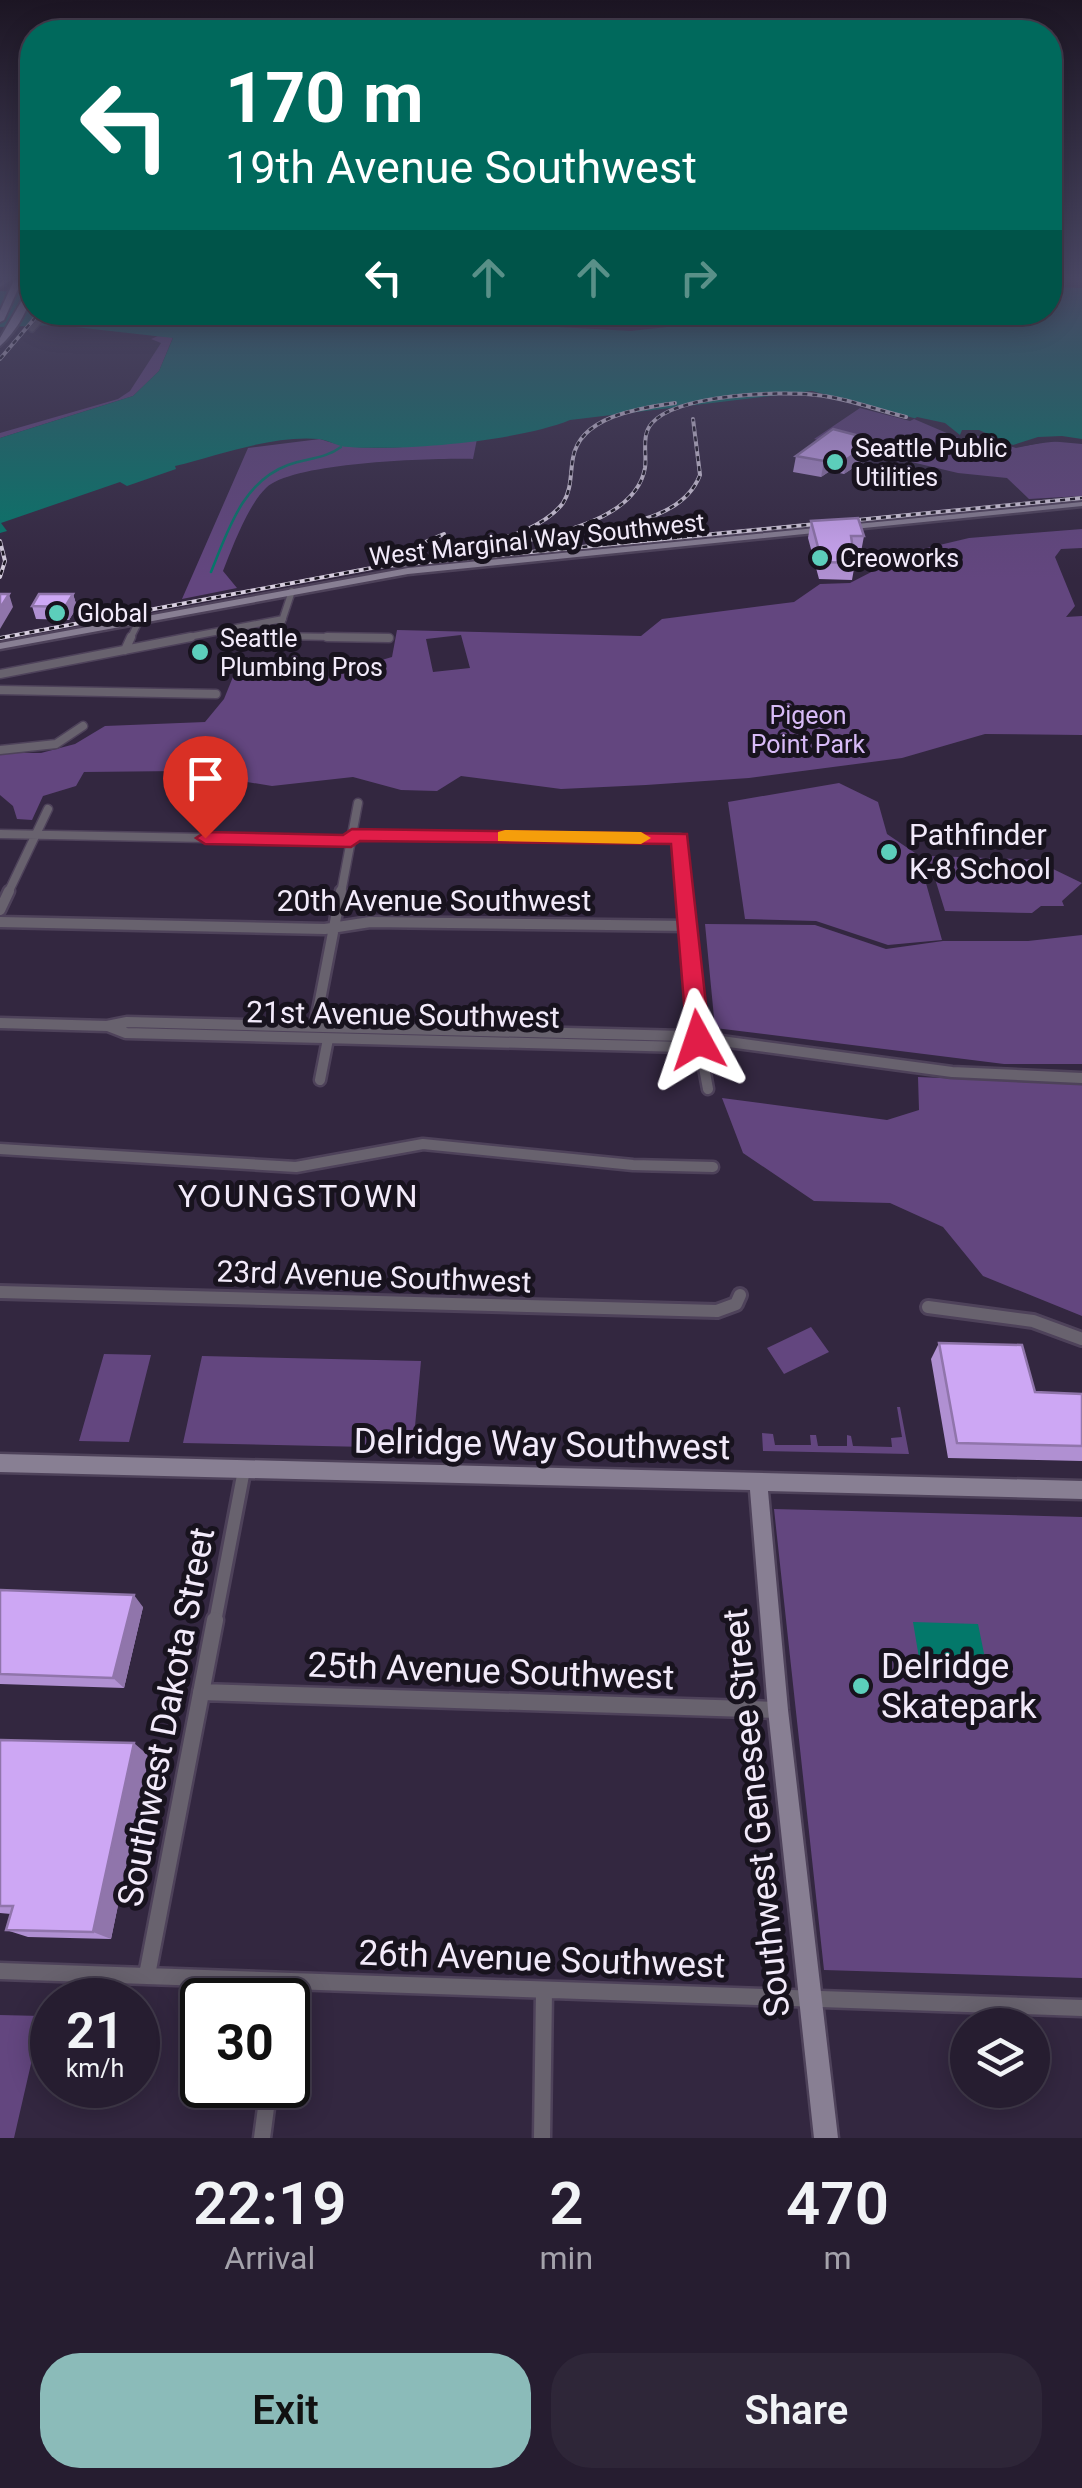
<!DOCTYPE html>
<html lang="en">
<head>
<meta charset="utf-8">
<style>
  :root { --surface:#261d30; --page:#2e2638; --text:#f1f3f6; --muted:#a4a2ab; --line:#423b4c; --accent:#8bbbb9 }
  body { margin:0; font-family:Roboto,sans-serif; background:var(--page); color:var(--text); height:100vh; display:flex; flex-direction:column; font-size:38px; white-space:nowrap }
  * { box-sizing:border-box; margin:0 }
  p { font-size:32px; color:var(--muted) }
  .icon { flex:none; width:55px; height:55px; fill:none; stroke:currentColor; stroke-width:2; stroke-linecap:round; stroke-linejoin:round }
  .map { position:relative; height:2138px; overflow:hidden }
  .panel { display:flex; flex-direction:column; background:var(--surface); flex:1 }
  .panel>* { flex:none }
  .top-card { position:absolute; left:20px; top:20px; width:1042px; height:305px; border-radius:40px; box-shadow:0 5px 25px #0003,0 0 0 2px var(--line); background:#00695c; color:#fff; overflow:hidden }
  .tools { position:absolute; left:950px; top:2008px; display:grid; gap:20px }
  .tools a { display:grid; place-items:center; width:100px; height:100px; border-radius:50%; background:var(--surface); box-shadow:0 5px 25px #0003,0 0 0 2px var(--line); font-size:50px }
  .speed { position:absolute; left:30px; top:1978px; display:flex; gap:20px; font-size:50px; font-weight:700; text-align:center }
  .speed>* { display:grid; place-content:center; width:130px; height:130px; border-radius:50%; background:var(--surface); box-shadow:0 5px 25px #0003,0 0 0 2px var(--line); line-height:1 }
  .speed small { font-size:25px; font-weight:400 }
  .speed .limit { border:5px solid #111; border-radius:15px; background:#fff; color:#111 }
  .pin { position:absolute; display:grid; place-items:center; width:85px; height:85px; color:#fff; margin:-102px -42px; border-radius:50% 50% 50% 0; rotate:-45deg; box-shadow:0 0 10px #0007 }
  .pin .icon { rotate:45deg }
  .me { position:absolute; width:110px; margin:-55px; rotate:355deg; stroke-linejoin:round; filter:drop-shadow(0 0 8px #0008) }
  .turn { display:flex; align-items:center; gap:35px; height:210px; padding:0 40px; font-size:45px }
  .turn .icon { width:130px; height:130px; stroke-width:2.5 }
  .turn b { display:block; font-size:70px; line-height:85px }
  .lanes { display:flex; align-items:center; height:95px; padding:0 40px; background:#0003; justify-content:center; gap:50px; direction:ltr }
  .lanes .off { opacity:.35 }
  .eta { display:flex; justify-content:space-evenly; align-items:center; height:170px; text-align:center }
  .eta b { font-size:60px; font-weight:600; line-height:70px }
  .cta { display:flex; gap:20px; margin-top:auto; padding:20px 40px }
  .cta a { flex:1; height:115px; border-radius:40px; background:var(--accent); color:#111; font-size:40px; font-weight:600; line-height:115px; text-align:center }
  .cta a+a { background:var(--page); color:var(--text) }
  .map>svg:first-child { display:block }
  .green { fill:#63467f; fill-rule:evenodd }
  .water { fill:#03786a }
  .pier { fill:#332740 }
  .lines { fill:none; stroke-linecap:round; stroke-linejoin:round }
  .stream { stroke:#03786a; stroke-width:2.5 }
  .street-far5-casing { stroke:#4e425a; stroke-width:8 }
  .street-far4-casing { stroke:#4e425a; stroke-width:9 }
  .street-far3-casing { stroke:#4e425a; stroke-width:11 }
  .street-far2-casing { stroke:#4e425a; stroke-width:15 }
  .street-far1-casing { stroke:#4e425a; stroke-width:18 }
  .street-casing { stroke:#4e425a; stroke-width:21 }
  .secondary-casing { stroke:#4e425a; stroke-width:5 }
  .highway-casing { stroke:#4e425a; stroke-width:4 }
  .street-far5 { stroke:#68626e; stroke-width:5 }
  .street-far4 { stroke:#68626e; stroke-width:6 }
  .street-far3 { stroke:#68626e; stroke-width:8 }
  .street-far2 { stroke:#68626e; stroke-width:10 }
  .street-far1 { stroke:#68626e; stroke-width:12 }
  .street { stroke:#68626e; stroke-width:16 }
  .secondary { fill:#887f93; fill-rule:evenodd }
  .highway { fill:#b7a9c8; fill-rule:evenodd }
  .rail-casing { stroke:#d8cfe0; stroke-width:4 }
  .rail { stroke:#18131e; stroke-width:2.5; stroke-dasharray:5; stroke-linecap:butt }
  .wall { fill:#b090d2 }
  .shaded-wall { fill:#9075ab }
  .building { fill:#cda7f4; stroke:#9075ab; stroke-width:2.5 }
  .route { fill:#e11d48; stroke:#92132f; stroke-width:2.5 }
  .slow { fill:#f59e0b }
  .poi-dot { fill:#5ccebb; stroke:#18131e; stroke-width:4 }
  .labels { text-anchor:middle; stroke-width:10; stroke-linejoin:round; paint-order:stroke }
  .far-poi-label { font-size:25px; fill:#f2eafa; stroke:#18131e; text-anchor:start }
  .far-street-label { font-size:25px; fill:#f2eafa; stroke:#18131e }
  .far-park-label { font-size:25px; fill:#d8bbf7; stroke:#18131e }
  .poi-label { font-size:30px; fill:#f2eafa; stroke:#18131e; text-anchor:start }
  .street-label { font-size:30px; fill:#f2eafa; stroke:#18131e }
  .neighbourhood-label { font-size:32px; letter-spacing:2.5px; fill:#f2eafa; stroke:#18131e }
  .near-street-label { font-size:35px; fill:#f2eafa; stroke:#18131e }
  .near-poi-label { font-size:35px; fill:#f2eafa; stroke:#18131e; text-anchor:start }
</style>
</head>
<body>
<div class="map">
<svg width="1082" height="2138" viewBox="0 0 1082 2138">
  <rect width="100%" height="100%" fill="#332740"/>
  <!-- green -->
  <path class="green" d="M158 336 173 337 159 371 133 396 0 438V433L118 399 130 391 161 343 151 339Z
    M860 408 910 421 916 418 940 425 956 435 952 427 917 417C937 414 961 421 979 430L960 433 984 450 991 449 965 433C982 431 994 441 1010 446 1022 450 1056 436 1082 443V496L1029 499 1007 478 958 473 814 439Z
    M320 439C369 457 427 443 477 439L473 459C433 458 293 462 266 488 248 505 232 548 223 571L237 588 182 599 248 448Z
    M1082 529V548L1061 549 1055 557 1075 606 1066 617 1082 616V735L985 734 902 758 749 778 646 785 561 789 461 776 437 791 401 790 353 777 272 786 180 771 84 772 76 786 43 796 32 820 17 819 13 806 0 795V753H41L75 744 105 726 205 722 224 699 237 667C289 670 343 673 392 657L397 630 641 636 662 619 794 602 820 584 850 583 910 552 969 538ZM461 635 470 668 433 672 426 639Z
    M839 783 878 802 887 834 918 855 942 940 888 945 816 921 745 919 728 802Z
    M928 856 1048 860 1051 868 1082 883 1062 901 1064 906H1041L1032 913 945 911Z
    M705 924 815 925 886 949 943 941H1028L1082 935V1064H1004L715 1028Z
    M918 1077 1082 1084V1316L983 1276 943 1227 890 1203 814 1201 743 1153 722 1098 887 1120 919 1110Z
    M811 1327 829 1352 784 1374 767 1348Z
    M104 1354 151 1355 129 1442 79 1441Z
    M202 1356 421 1361 413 1448 183 1443Z
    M897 1407H900L909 1454 763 1451 762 1433 773 1434 775 1445H811L810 1435H816L818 1446H847V1435L851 1436 853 1446 892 1447 891 1438 902 1437Z
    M774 1509 1082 1517V1978L824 1970Z
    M0 2015 42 2016 14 2138H0Z"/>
  <!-- water -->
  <path class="water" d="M1050 287 1082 288V443L1049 440 1013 447 1000 440 965 433 993 451 984 450 940 425 812 391 570 420C519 441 405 451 349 447 338 447 329 440 319 439 272 435 220 455 175 466L176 469 127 486 120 482 1 523 7 531 0 533V438L133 396 159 371 173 338 57 325 0 327V291L32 293V312H142L185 317 197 313 248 312 310 319 317 314 631 331 767 316 769 312H1050Z
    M913 1622 978 1624 989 1678 922 1676Z"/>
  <!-- pier -->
  <path class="pier" d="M917 417 945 423 960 435 962 430H979L1013 445 1038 437 1062 436 1082 439V444L1049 441 1016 448 969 433 998 452 986 447 990 452 980 454 977 446 914 419Z"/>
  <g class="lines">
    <!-- stream -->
    <path class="stream" d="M211 572C228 531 242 482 288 465 307 458 325 459 341 447"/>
    <!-- street-far5 casing -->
    <g class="street-far5-casing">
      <path id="street-far5" d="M1050 280 1061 284
        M32 329 47 312"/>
    </g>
    <!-- street-far4 casing -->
    <g class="street-far4-casing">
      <path id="street-far4" d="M292 591 277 636 389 638
        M130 639 140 619
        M178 639 283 619"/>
    </g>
    <!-- street-far3 casing -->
    <g class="street-far3-casing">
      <path id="street-far3" d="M327 637 389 638
        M125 650 131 637
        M0 674 191 637
        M0 690 216 694
        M0 750 56 744 83 726
        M0 834 351 841
        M352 835 680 838 685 893
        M8 893 48 809
        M341 893 358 803"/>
    </g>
    <!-- street-far2 casing -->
    <g class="street-far2-casing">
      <path id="street-far2" d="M685 891 699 1041 708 1089
        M0 910 9 891
        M0 922 325 929 370 922 688 926
        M0 1023 107 1026 127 1022 684 1036 952 1072 1082 1078
        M108 1026 126 1033 684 1047 698 1041
        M315 1026 341 891
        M320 1080 328 1039
        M0 1149 296 1167 423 1144 633 1165 713 1167"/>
    </g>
    <!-- street-far1 casing -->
    <g class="street-far1-casing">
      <path id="street-far1" d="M0 1292 717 1311 736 1304 740 1295
        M928 1307 1033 1321 1082 1339
        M215 1622 244 1470"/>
    </g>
    <!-- street casing -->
    <g class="street-casing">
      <path id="street" d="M201 1692 778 1710
        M0 1971 1082 2008
        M147 1975 215 1620
        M280 2000 282 1981
        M262 2138 269 2085
        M542 2138 544 1991"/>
    </g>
    <!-- secondary casing -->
    <g class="secondary-casing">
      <path id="secondary" d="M4 280H11L0 287V282Z
        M1082 502V506L408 574 0 649V643L408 568Z
        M0 1454 1082 1481V1499L768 1491 788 1710 838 2138H814L768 1710 750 1490 0 1472Z"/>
    </g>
    <!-- highway casing -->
    <g class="highway-casing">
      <path id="highway" d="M14 280H22L4 320 0 322V311Z
        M32 283C33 305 16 332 0 346V338Z"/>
    </g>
    <!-- street-far5 -->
    <use href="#street-far5" class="street-far5"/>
    <!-- street-far4 -->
    <use href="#street-far4" class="street-far4"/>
    <!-- street-far3 -->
    <use href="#street-far3" class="street-far3"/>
    <!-- street-far2 -->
    <use href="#street-far2" class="street-far2"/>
    <!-- street-far1 -->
    <use href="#street-far1" class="street-far1"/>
    <!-- street -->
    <use href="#street" class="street"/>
    <!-- secondary -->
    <use href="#secondary" class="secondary"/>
    <!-- highway -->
    <use href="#highway" class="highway"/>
    <!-- rail casing -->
    <g class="rail-casing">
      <path id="rail" d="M0 359 40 312
        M583 531C624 524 683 519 700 475L693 419
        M0 541 5 561 0 577
        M526 541C565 531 636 517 645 468 647 454 641 435 652 423 678 394 779 391 816 395 847 398 876 410 906 417
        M474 547C504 538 543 529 563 503 572 489 570 473 573 458 580 416 640 408 675 403
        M390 557 444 534
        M0 638 377 567 1082 498"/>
    </g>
    <!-- rail -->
    <use href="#rail" class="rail"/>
  </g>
  <!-- wall -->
  <path class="wall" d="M833 429 871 456 844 474 830 471 821 477 793 472 796 456Z
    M811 521 864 536 861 552H854L855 563 852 580 819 579 808 538Z
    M73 594 77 607 69 620 36 619 32 606Z
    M939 1343 1035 1392 1082 1394V1461L948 1458 931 1359Z
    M0 1590 143 1607 124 1688 0 1684Z
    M0 1740 149 1756 111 1939 28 1937 6 1930 11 1914 0 1913Z"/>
  <!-- shaded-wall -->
  <path class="shaded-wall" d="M875 440 871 456 844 474 847 459Z
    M833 455 830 471 821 477 824 461Z
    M9 594 13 607 0 629V608Z
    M73 594 77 607 69 620 65 607Z
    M134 1595 143 1607 124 1688 113 1678Z
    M134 1743 149 1756 111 1939 93 1932Z"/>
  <!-- building -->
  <path class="building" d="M833 429 875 440 847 459 833 455 824 461 796 456Z
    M858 518 864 536H851L855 563 822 562 811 521Z
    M0 594H9L0 608Z
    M39 594H73L65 607 32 606Z
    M939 1343 1022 1345 1035 1392 1082 1394V1446L957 1443Z
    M0 1590 134 1595 113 1678 0 1674Z
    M0 1740 134 1743 93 1932 6 1930 13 1906H0Z"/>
  <!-- sky -->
  <linearGradient id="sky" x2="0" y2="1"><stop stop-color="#1c1523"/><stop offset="0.48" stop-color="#4a4764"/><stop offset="1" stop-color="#4a4764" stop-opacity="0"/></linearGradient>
  <rect width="1082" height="579" fill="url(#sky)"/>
  <!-- route -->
  <path class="route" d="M352 829 687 834 710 1040 706 1046H691L687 1040 671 844 360 841 351 847 205 844 196 838 205 832 343 835Z"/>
  <!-- slow -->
  <path class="slow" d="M505 830 641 832 651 838 641 844 498 841V832Z"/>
  <!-- markers -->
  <g class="poi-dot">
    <circle cx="835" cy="462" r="10"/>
    <circle cx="820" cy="558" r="10"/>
    <circle cx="57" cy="613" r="10"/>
    <circle cx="200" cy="652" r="10"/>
    <circle cx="889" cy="852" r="10"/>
    <circle cx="861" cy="1686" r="10"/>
  </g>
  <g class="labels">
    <!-- far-poi labels -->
    <g class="far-poi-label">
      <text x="855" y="457">Seattle Public<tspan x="855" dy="29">Utilities</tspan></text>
      <text x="840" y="567">Creoworks</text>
      <text x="77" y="622">Global</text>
      <text x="220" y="647">Seattle<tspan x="220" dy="29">Plumbing Pros</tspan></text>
    </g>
    <!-- far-street labels -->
    <g class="far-street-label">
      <text transform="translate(537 539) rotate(-6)" y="9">West Marginal Way Southwest</text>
    </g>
    <!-- far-park labels -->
    <g class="far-park-label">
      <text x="808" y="724">Pigeon<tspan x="808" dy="29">Point Park</tspan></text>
    </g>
    <!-- poi labels -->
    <g class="poi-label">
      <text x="909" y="845">Pathfinder<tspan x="909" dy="34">K-8 School</tspan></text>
    </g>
    <!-- street labels -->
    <g class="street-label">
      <text x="434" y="911">20th Avenue Southwest</text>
      <text transform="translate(403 1015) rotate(1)" y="10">21st Avenue Southwest</text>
      <text transform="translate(374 1277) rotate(2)" y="10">23rd Avenue Southwest</text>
    </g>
    <!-- neighbourhood labels -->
    <g class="neighbourhood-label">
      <text x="299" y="1207">YOUNGSTOWN</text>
    </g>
    <!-- near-street labels -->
    <g class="near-street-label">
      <text transform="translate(542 1444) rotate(1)" y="12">Delridge Way Southwest</text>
      <text transform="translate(491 1671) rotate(2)" y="12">25th Avenue Southwest</text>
      <text transform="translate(166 1717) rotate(-79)" y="12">Southwest Dakota Street</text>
      <text transform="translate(756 1813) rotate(-96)" y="12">Southwest Genesee Street</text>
      <text transform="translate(542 1959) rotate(2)" y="12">26th Avenue Southwest</text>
    </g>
    <!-- near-poi labels -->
    <g class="near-poi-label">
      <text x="881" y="1678">Delridge<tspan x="881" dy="40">Skatepark</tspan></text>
    </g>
  </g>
</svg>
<div class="tools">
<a><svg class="icon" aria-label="layers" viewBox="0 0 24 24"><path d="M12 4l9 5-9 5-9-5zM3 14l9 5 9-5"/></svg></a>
</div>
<div class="speed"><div>21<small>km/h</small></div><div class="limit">30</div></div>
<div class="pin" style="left:205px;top:838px;background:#d93025"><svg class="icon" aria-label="arrive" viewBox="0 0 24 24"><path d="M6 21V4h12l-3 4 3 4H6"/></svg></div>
<svg class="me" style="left:698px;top:1040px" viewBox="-20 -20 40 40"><path d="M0-17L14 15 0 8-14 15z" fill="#e11d48" stroke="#fff" stroke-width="4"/></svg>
<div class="top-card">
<div class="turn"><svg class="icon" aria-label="left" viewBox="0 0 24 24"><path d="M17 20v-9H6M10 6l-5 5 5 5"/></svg><div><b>170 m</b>19th Avenue Southwest</div></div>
<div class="lanes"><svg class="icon" aria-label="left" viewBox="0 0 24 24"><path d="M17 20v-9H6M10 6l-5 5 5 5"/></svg><svg class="icon off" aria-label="ahead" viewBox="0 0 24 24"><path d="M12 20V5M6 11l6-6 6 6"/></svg><svg class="icon off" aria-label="ahead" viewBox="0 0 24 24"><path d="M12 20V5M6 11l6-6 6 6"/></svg><svg class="icon off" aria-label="right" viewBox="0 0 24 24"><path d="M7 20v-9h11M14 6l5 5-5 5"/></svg></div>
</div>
</div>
<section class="panel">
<div class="eta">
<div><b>22:19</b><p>Arrival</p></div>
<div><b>2</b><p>min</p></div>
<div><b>470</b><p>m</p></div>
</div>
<div class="cta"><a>Exit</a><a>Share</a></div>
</section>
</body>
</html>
